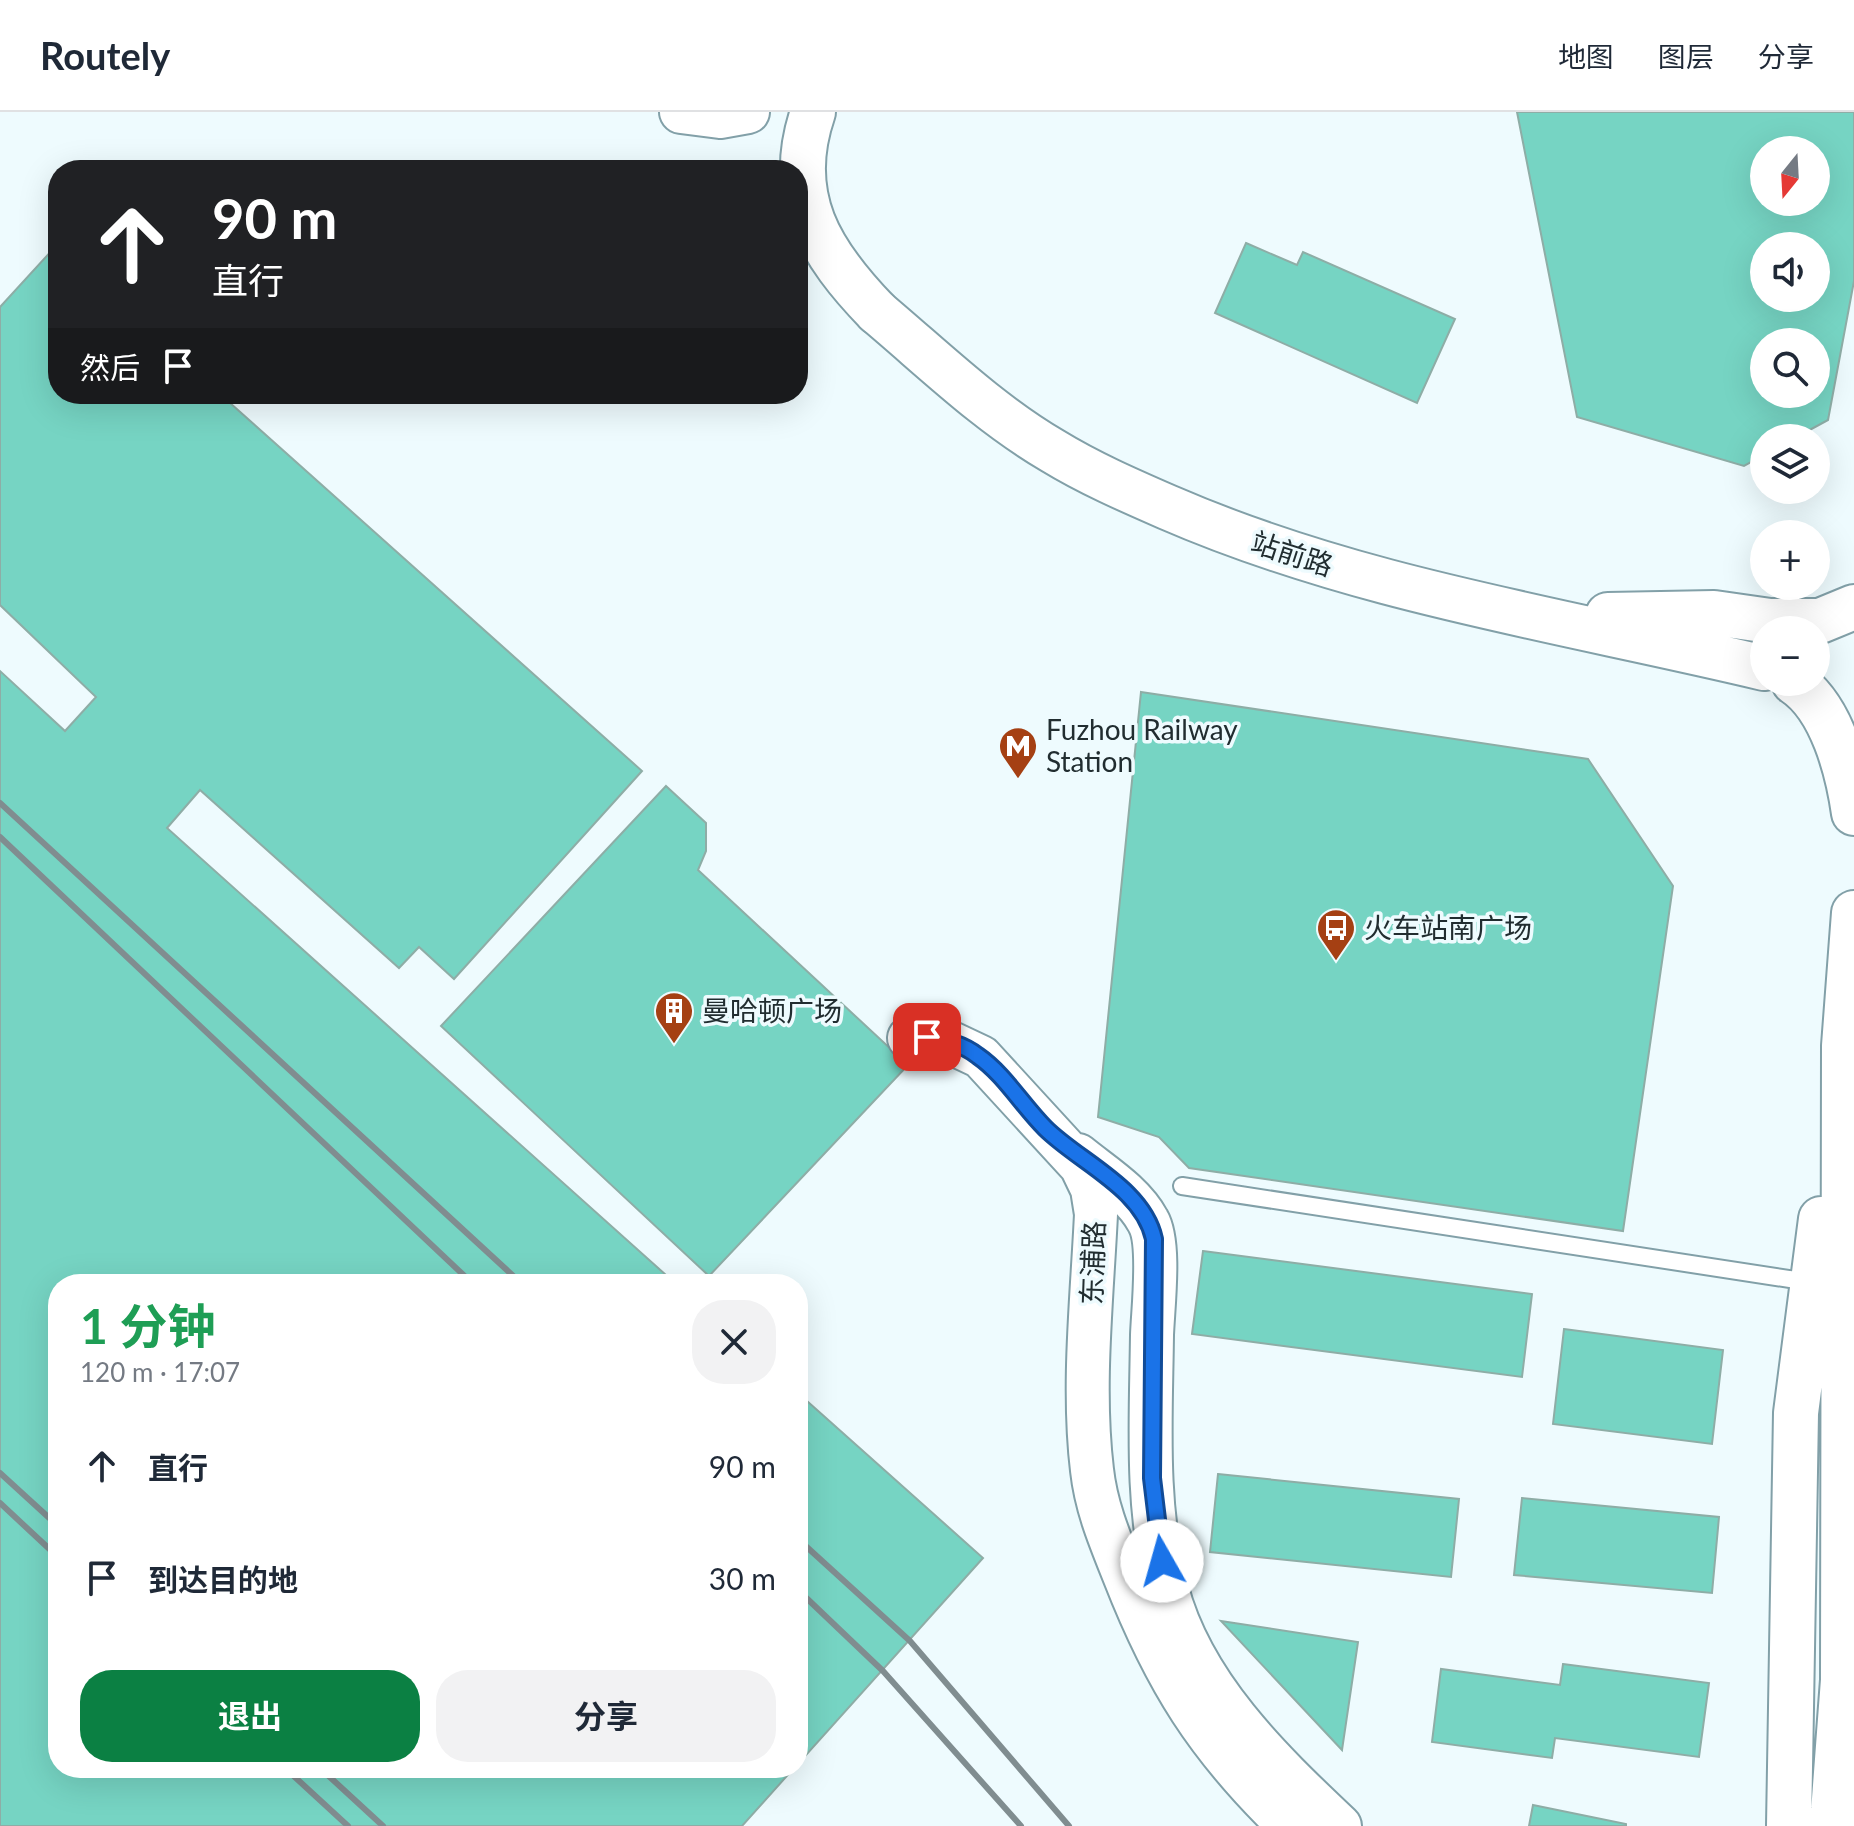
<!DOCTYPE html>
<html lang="zh">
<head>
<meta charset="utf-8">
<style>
  :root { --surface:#fff; --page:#f2f2f3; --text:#1f2937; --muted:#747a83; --line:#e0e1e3; --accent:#0b8043 }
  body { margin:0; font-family:Lato,"Noto Sans SC",sans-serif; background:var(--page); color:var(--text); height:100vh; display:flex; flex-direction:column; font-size:30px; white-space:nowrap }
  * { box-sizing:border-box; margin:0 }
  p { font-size:26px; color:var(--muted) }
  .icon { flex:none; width:44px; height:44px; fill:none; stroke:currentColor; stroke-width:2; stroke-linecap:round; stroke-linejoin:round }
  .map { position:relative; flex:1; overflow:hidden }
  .drawer { position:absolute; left:48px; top:1162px; width:760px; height:504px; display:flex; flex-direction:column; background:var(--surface); border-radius:32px; box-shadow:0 8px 32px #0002 }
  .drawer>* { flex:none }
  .hud { position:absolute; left:48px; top:48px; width:760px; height:244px; border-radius:32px; box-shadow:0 8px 32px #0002; background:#202124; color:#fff; overflow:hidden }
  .needle { width:52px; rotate:198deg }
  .fabs { position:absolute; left:1750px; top:24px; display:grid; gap:16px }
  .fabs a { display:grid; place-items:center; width:80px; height:80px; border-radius:50%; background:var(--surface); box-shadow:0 8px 32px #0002; font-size:40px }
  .pin { position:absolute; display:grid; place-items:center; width:68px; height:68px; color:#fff; margin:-34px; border-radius:16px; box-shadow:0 4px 12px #0006 }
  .me { position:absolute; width:88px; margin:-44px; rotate:353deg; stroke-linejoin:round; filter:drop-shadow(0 0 6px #0008) }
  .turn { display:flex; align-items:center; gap:28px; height:168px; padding:0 32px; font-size:36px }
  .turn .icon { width:104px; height:104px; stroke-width:2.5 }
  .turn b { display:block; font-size:56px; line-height:68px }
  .then { display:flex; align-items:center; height:76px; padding:0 32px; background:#0003; gap:16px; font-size:30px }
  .round { display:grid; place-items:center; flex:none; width:84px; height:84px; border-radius:32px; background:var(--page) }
  .head { display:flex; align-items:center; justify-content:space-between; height:136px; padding:0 32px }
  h1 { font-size:48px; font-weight:700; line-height:60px; color:#1e9e55 }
  .primary-button { display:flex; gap:16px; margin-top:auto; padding:16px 32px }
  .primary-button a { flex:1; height:92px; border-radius:32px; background:var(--accent); color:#fff; font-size:32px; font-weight:700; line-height:92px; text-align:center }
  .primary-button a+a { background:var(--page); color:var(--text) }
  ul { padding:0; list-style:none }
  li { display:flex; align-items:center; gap:24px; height:112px; padding:0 32px }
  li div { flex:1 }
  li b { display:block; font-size:30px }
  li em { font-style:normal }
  header { display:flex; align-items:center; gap:48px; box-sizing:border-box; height:112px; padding:0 40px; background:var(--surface); border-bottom:2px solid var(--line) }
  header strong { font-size:38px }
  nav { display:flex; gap:44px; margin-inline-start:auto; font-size:28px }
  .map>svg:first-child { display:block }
  .building { fill:#76d4c3; stroke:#8eada6; stroke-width:2; fill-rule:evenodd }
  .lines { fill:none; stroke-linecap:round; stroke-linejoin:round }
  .service-casing { stroke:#82a0a8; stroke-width:20 }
  .tertiary-casing { stroke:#82a0a8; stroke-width:46 }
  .secondary-casing { stroke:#82a0a8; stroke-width:48 }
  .primary-casing { stroke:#82a0a8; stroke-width:48 }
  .service { stroke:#fff; stroke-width:16 }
  .tertiary { stroke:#fff; stroke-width:42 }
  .secondary { stroke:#fff; stroke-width:44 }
  .primary { stroke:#fff; stroke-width:44 }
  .rail { stroke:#808d90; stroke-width:6 }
  .route-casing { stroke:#114b97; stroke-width:20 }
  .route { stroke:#1a73e8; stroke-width:14 }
  .labels { text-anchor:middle; stroke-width:7; stroke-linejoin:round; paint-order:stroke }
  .street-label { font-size:28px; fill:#212d30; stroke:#eefbfe }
  .poi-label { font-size:28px; fill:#212d30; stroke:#eefbfe; text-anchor:start }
</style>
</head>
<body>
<header>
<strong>Routely</strong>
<nav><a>地图</a><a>图层</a><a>分享</a></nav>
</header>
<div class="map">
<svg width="1854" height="1714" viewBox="0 0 1854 1714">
  <rect width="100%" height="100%" fill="#eefbfe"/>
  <!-- building -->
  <path class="building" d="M1517 0H1854V169L1828 308 1795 326H1764V343L1744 354 1577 305ZM1764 38H1816V90H1764ZM1764 134H1816V186H1764ZM1764 230H1816V282H1764Z
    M1246 131 1297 153 1303 140 1455 207 1417 291 1215 201Z
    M55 135 58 138V282H220L642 659 454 867 419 835 399 856 200 678 167 716 676 1172H58V1656H794L742 1714H0V559L65 619 96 585 0 493V195Z
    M1141 580 1588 647 1673 774 1623 1119 1189 1056 1159 1025 1098 1005Z
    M666 674 706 711V739L698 758 908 953 709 1164 441 914Z
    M1203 1139 1532 1182 1522 1265 1192 1222Z
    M1564 1217 1723 1238 1712 1332 1553 1312Z
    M798 1281 983 1446 798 1652Z
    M1218 1362 1459 1387 1451 1465 1210 1440Z
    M1522 1386 1719 1405 1712 1481 1514 1463Z
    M1221 1509 1358 1530 1342 1638Z
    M1563 1552 1709 1571 1699 1645 1555 1626 1552 1646 1432 1630 1441 1557 1560 1573Z
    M1533 1693 1626 1712V1714H1529Z"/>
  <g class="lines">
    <!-- service casing -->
    <g class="service-casing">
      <path id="service" d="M1182 1074 1809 1170"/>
    </g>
    <!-- tertiary casing -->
    <g class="tertiary-casing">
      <path id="tertiary" d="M681 0 720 5 748 0
        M909 926 945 928 981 945 1081 1054 1092 1077 1096 1102C1092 1186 1082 1275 1092 1358 1096 1395 1110 1428 1124 1463 1165 1568 1207 1635 1289 1714
        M1078 1043C1101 1062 1133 1081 1148 1109 1161 1131 1153 1195 1152 1223 1151 1306 1145 1395 1167 1477 1192 1573 1270 1648 1340 1714"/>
    </g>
    <!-- secondary casing -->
    <g class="secondary-casing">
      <path id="secondary" d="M877 200C934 248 988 301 1053 339 1089 361 1128 378 1167 395 1358 478 1563 508 1764 556
        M1608 503 1714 501 1770 509H1820L1854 495
        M1794 570C1832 595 1848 659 1854 701
        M1789 1714 1796 1301 1821 1107
        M1832 1714 1843 1568 1844 934 1854 801"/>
    </g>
    <!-- primary casing -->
    <g class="primary-casing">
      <path id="primary" d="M813 0C784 84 820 141 877 200"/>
    </g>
    <!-- service -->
    <use href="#service" class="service"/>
    <!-- tertiary -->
    <use href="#tertiary" class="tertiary"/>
    <!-- secondary -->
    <use href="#secondary" class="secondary"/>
    <!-- primary -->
    <use href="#primary" class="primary"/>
    <!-- rail -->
    <path class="rail" d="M0 691 522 1172
      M0 725 473 1172
      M0 1361 58 1414
      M0 1391 58 1445
      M798 1427 910 1529 1069 1714
      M798 1478 883 1559 1021 1714
      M285 1656 348 1714
      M320 1656 383 1714"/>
  </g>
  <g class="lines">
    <!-- route casing -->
    <g class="route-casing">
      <path id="route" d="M927 925C945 928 963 932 978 944 1004 962 1022 993 1045 1016 1079 1050 1143 1076 1154 1127L1152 1366 1162 1449"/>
    </g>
    <!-- route -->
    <use href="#route" class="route"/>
  </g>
  <!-- icons -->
  <defs>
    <g id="metro-pin" transform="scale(2)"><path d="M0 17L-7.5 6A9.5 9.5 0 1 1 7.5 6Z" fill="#a54013" stroke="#eefbfe"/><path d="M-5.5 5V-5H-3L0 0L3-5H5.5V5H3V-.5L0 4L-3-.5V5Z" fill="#fff"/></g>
    <g id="bus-pin" transform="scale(2)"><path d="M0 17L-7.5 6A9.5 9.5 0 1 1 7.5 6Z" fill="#a54013" stroke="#eefbfe"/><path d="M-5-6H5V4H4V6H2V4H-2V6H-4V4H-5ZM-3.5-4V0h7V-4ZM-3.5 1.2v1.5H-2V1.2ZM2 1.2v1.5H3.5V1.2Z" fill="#fff"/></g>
    <g id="building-pin" transform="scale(2)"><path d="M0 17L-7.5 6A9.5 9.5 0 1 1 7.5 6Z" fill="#a54013" stroke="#eefbfe"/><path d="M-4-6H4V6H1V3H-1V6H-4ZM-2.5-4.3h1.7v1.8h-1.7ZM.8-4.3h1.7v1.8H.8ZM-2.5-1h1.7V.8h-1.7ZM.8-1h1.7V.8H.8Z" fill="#fff"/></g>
  </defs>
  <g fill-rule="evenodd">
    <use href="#metro-pin" x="1018" y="634"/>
    <use href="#bus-pin" x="1336" y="816"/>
    <use href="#building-pin" x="674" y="899"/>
  </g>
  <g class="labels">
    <!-- street labels -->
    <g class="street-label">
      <text transform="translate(1292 442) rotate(18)" y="10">站前路</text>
      <text transform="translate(1093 1151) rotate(-88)" y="10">东浦路</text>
    </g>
    <!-- poi labels -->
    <g class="poi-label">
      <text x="1046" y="628">Fuzhou Railway<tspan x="1046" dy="32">Station</tspan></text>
      <text x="1364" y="826">火车站南广场</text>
      <text x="702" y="909">曼哈顿广场</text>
    </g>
  </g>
</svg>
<div class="fabs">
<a><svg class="needle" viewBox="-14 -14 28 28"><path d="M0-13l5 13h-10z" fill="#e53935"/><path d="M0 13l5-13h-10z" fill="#747a83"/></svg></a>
<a><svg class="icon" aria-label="sound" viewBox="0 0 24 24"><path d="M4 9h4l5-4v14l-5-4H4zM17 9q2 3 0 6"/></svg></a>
<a><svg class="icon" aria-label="search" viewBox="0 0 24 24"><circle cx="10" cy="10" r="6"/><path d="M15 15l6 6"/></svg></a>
<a><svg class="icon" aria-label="layers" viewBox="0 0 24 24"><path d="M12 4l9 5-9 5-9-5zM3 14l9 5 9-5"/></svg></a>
<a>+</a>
<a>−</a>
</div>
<div class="pin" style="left:927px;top:925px;background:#d93025"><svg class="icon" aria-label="arrive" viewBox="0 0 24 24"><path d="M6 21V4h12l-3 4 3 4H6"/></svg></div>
<svg class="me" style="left:1162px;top:1449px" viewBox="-20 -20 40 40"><circle r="19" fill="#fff"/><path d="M0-13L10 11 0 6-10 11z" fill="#1a73e8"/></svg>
<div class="hud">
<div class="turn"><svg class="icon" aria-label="ahead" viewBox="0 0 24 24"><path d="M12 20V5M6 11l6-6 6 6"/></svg><div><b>90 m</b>直行</div></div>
<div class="then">然后<svg class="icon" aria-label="arrive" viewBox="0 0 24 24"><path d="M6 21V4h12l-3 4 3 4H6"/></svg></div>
</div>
<section class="drawer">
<div class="head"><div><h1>1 分钟</h1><p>120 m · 17:07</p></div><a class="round"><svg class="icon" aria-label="close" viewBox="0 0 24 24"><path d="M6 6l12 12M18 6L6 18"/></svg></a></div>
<ul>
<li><svg class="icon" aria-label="ahead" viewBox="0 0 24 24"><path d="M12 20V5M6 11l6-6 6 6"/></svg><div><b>直行</b></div><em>90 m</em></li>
<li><svg class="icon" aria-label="arrive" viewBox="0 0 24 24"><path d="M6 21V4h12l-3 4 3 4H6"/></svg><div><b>到达目的地</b></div><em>30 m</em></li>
</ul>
<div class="primary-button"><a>退出</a><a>分享</a></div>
</section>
</div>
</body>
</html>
